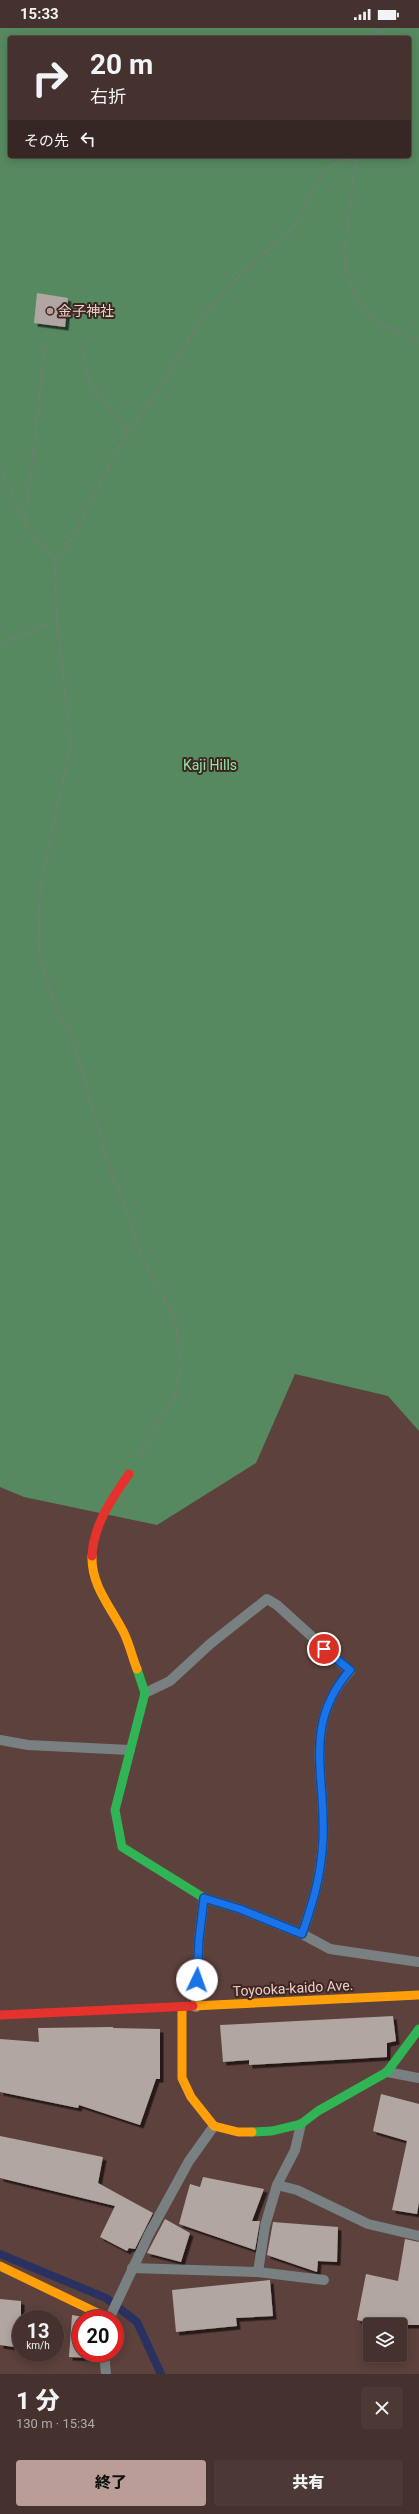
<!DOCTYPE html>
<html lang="ja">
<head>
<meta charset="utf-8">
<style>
  :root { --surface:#45312d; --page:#4c3935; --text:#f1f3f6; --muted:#b0a9aa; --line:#5d4c49; --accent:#ba9d97 }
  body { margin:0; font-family:Roboto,"Noto Sans JP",sans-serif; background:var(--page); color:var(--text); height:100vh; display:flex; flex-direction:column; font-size:15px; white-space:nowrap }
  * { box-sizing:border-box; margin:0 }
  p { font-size:13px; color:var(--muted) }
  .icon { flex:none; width:22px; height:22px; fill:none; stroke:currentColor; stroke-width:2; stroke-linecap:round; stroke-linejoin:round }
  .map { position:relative; height:2346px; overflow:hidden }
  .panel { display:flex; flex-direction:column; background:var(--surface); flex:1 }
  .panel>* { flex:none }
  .top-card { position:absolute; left:8px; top:8px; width:403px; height:122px; border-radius:4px; box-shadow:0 2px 10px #0003,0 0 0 1px var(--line); background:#45312d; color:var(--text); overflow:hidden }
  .controls { position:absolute; left:363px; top:2290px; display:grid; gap:8px }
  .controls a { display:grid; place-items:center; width:44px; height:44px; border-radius:4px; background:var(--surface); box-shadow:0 2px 10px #0003,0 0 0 1px var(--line); font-size:20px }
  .speed { position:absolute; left:12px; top:2282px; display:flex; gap:8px; font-size:20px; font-weight:700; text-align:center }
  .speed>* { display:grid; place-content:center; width:52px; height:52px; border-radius:50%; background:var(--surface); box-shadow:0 2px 10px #0003,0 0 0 1px var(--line); line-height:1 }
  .speed small { font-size:10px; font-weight:400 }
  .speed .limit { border:6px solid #d22; background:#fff; color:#111 }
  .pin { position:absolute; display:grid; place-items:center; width:34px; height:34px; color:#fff; margin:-17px; border:2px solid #fff; border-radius:50%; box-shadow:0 1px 4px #0007 }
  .me { position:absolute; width:44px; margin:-22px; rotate:3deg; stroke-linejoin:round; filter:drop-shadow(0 0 3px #0008) }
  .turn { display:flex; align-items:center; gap:14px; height:84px; padding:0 16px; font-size:18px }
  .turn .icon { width:52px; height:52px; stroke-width:2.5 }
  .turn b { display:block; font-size:28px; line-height:34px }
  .then { display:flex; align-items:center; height:38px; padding:0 16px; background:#0003; gap:8px; font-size:15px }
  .round { display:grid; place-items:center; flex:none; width:42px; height:42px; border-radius:4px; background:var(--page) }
  .overview { display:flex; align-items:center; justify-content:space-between; height:68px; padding:0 16px }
  h1 { font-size:24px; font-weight:800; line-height:30px }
  .action { display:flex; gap:8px; margin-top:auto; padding:8px 16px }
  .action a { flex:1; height:46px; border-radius:4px; background:var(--accent); color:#111; font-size:16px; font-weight:800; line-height:46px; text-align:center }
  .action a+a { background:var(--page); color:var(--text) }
  .status { display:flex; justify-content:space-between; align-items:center; height:28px; padding:0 20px; background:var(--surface); direction:ltr }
  .status svg { height:11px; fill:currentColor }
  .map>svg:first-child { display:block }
  .forest { fill:#568960; fill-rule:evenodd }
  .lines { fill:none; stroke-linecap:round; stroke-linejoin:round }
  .stream { stroke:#293160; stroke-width:8 }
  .building { fill:#b2a6a3; filter:url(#shadow) }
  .path { stroke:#7b7878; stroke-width:2.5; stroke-dasharray:2 3; stroke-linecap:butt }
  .lane { stroke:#798081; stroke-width:10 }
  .street { stroke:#798081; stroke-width:10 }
  .fast { stroke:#30b455; stroke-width:9 }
  .slow { stroke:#ff9f0a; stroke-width:9 }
  .jam { stroke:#e5322d; stroke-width:9 }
  .route-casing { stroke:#114b97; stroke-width:10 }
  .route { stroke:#1a73e8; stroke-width:7 }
  .poi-dot { fill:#ba9d97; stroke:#3e2723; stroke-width:1.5 }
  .labels { text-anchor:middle; stroke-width:4; stroke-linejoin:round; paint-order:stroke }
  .poi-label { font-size:14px; fill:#edcfc8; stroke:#3e2723; text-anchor:start }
  .park-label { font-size:14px; fill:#8de6a5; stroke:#3e2723 }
  .street-label { font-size:14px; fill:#edcfc8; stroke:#3e2723 }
</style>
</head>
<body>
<div class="status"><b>15:33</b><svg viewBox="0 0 49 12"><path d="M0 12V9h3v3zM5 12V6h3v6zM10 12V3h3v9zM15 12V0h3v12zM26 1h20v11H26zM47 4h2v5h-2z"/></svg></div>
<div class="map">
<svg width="419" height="2346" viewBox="0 0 419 2346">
  <defs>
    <filter id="shadow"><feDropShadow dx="3.5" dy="3.5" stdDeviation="0" flood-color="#0009"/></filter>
  </defs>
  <rect width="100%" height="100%" fill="#5c413c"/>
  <!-- forest -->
  <path class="forest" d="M0 0H419V1403L388 1368 295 1346 256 1435 157 1497 24 1469 0 1459ZM10 10H409V128H10Z"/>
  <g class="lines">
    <!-- stream -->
    <path class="stream" d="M0 2226 106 2270 137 2294 161 2346"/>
  </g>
  <!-- building -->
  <path class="building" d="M37 265 68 270 65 299 34 295Z
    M393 1988 396 2013 387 2015V2029L249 2037V2032L223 2034 220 1997Z
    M113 1999V2000L160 2001V2051H156L140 2097 79 2077 78 2080 0 2064V2011L39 2014 38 2000Z
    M381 2066 419 2076V2174L417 2186 392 2182 407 2113 373 2103Z
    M0 2108 103 2129 98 2155 153 2185 135 2221 129 2220 127 2223 100 2209 115 2178 0 2150Z
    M203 2149 264 2161 252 2193H260L255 2222 179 2196 190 2156 200 2159Z
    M165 2191 190 2205 181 2234 147 2225Z
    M273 2194 338 2199 337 2234 318 2233 317 2244 267 2227Z
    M405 2211 419 2214V2297H378L357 2292 366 2246 398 2253Z
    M270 2252 273 2288 236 2290 237 2298 176 2304 172 2262Z
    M0 2271 21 2273V2320L0 2317Z
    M72 2287 95 2291H81V2325H96V2330L69 2329Z"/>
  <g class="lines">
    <!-- path -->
    <path class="path" d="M380 10 382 0
      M356 128 345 221 346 243 363 283 384 298 419 313
      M81 320 90 357 129 404
      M0 439 25 496 55 533
      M25 496 46 313
      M0 616 57 593
      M138 1431 175 1368 181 1341 176 1293 139 1223 129 1188 107 1133 73 1010 52 973 39 923V874L47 826 71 719 57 593 55 533 74 508 120 416 144 385 207 282 242 245 295 197 325 140 356 128"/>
    <!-- lane -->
    <path class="lane" d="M145 1665 170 1653 210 1616 267 1571 277 1577 350 1643C302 1696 326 1747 323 1811 321 1848 314 1871 302 1906
      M196 1979 199 1911 204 1870 240 1881 302 1906 330 1921 419 1934
      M387 2044 419 2050
      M277 2157 297 2162 368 2196 419 2208
      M132 2240 258 2244 324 2252
      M258 2244 265 2198 277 2157 295 2122 301 2096"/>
    <!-- street -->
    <path class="street" d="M0 1712 28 1717 130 1722
      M109 2291 149 2206 189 2133 214 2098
      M104 2325 106 2346"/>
    <!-- fast -->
    <path class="fast" d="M137 1641 145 1665 115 1782 122 1819 204 1870
      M252 2104 272 2103 301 2096 318 2083 387 2044 419 2001"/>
    <!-- slow -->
    <path class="slow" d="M92 1528C91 1557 110 1578 123 1603 129 1614 132 1629 137 1641
      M193 1978 419 1967
      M182 1980V2050L191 2069 214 2098 238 2104H252
      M0 2238 110 2291"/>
    <!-- jam -->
    <path class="jam" d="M92 1528C93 1498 112 1470 129 1446
      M0 1987 193 1978"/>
  </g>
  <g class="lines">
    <!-- route casing -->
    <g class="route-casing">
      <path id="route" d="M197 1952 199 1911 204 1870 240 1881 302 1906C314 1871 321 1848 323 1811 326 1747 302 1697 350 1642L324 1621"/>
    </g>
    <!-- route -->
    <use href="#route" class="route"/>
  </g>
  <!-- markers -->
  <circle class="poi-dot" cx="50" cy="283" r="4"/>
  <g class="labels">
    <!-- poi labels -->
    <g class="poi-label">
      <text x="58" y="288">金子神社</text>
    </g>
    <!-- park labels -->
    <g class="park-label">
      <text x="210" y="742">Kaji Hills</text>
    </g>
    <!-- street labels -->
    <g class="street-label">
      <text transform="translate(293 1960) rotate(-3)" y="5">Toyooka-kaido Ave.</text>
    </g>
  </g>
</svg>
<div class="controls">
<a><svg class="icon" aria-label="layers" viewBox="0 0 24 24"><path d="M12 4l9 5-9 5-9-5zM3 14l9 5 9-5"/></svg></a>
</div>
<div class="speed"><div>13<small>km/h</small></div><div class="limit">20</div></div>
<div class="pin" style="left:324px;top:1621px;background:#d93025"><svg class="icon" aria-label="arrive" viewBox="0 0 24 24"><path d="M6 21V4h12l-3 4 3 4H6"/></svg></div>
<svg class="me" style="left:197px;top:1952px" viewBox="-20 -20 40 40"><circle r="19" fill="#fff"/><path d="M0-13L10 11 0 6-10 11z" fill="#1a73e8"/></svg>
<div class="top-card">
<div class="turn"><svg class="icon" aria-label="right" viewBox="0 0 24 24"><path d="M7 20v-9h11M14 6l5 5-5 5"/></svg><div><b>20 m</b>右折</div></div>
<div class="then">その先<svg class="icon" aria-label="left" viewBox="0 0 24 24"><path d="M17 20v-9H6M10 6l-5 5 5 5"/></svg></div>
</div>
</div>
<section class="panel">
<div class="overview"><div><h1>1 分</h1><p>130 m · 15:34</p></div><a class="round"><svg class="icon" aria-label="close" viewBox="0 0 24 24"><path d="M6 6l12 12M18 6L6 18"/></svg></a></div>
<div class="action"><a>終了</a><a>共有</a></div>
</section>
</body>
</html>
